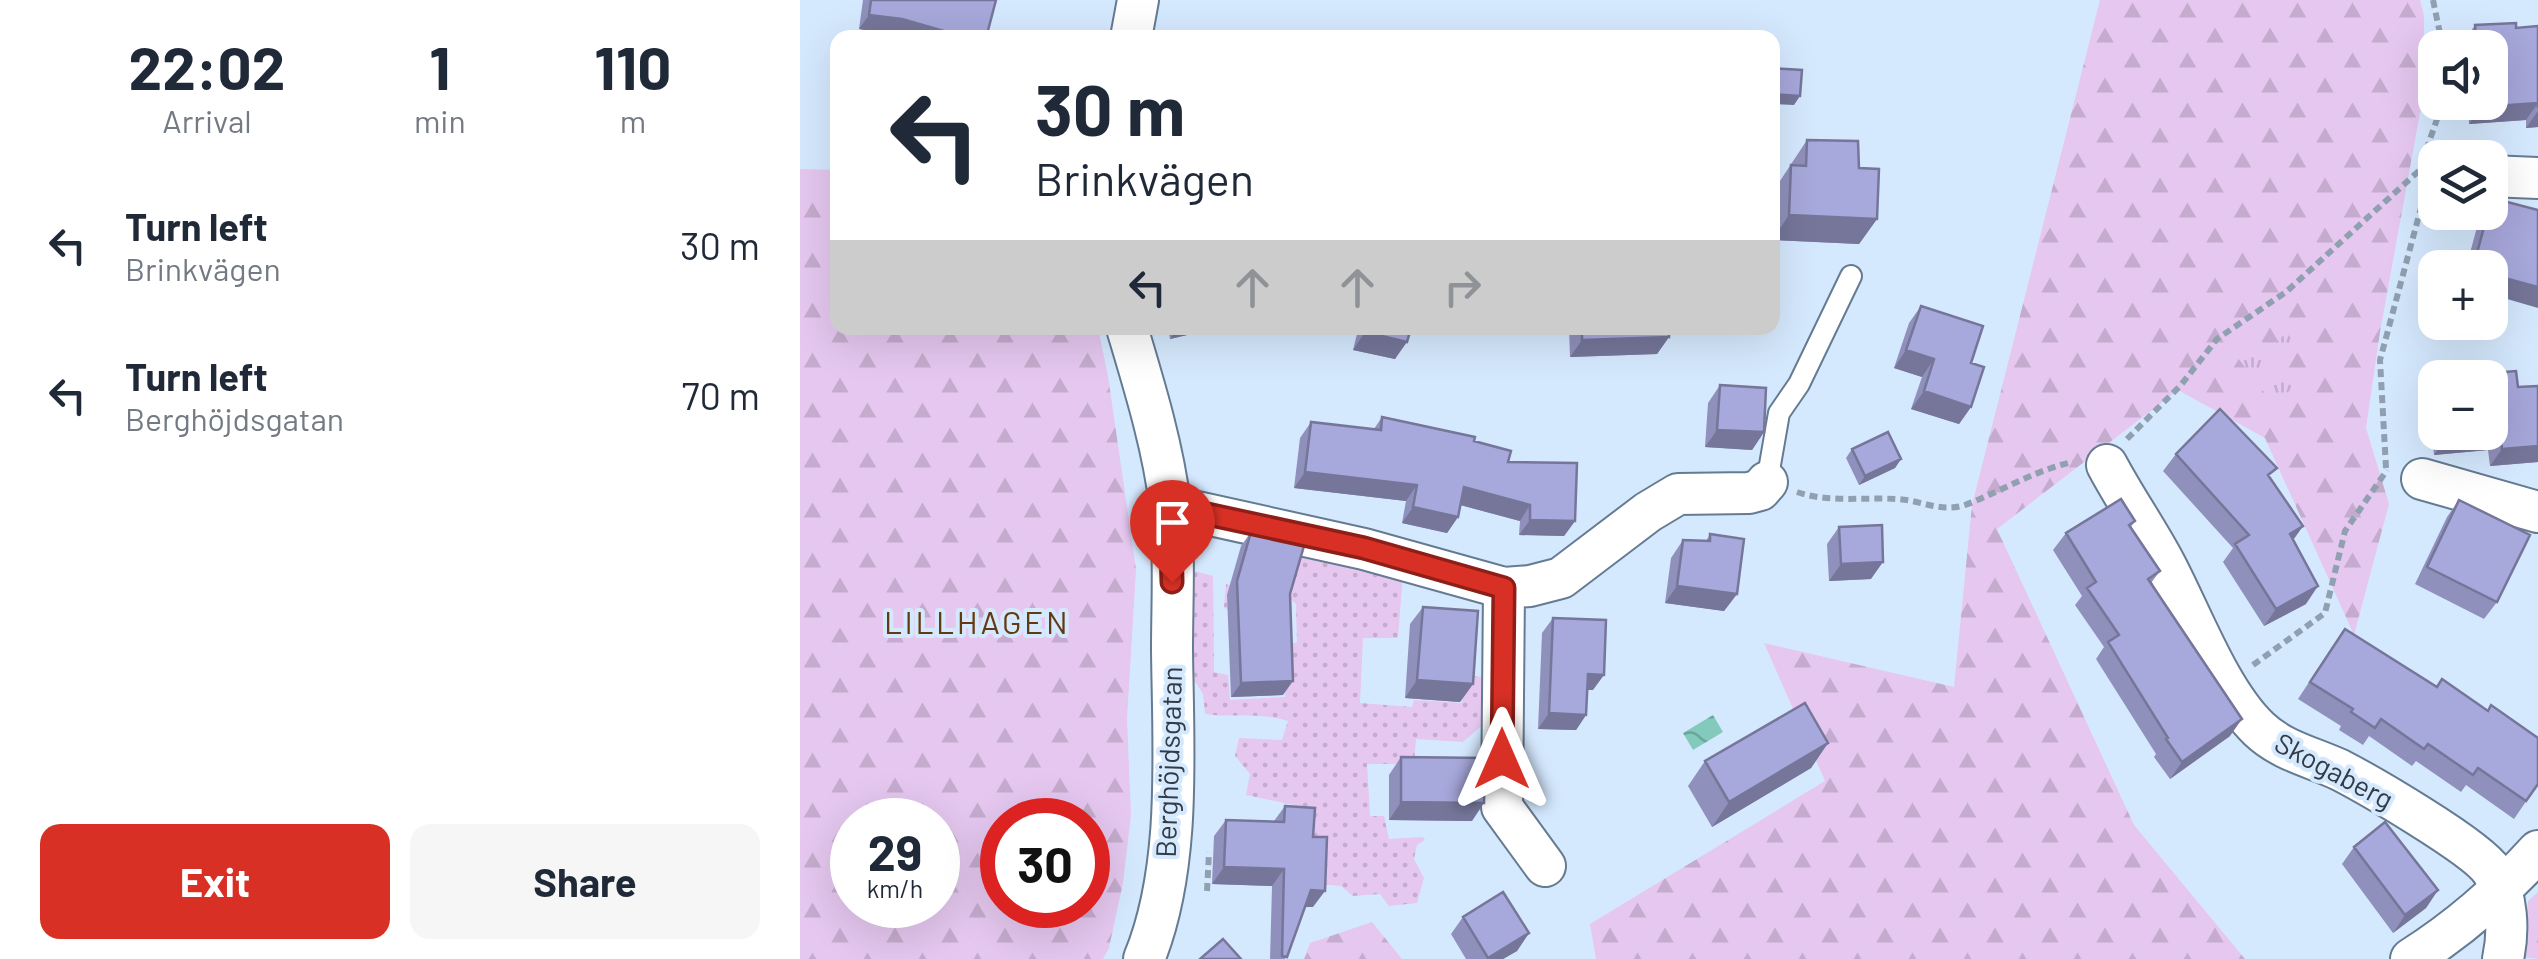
<!DOCTYPE html>
<html lang="en">
<head>
<meta charset="utf-8">
<style>
  :root { --surface:#fff; --page:#f6f6f7; --text:#1f2937; --muted:#747a83; --accent:#d93025 }
  body { margin:0; font-family:Barlow,sans-serif; background:var(--page); color:var(--text); height:100vh; display:flex; flex-direction:column; font-size:38px; white-space:nowrap }
  * { box-sizing:border-box; margin:0 }
  p { font-size:32px; color:var(--muted) }
  .icon { flex:none; width:55px; height:55px; fill:none; stroke:currentColor; stroke-width:2; stroke-linecap:round; stroke-linejoin:round }
  .map { position:relative; flex:1; overflow:hidden }
  .details { display:flex; flex-direction:column; background:var(--surface); width:800px }
  .details>* { flex:none }
  .hud { position:absolute; left:30px; top:30px; width:950px; height:305px; border-radius:20px; box-shadow:0 10px 40px #0002; background:#fff; color:var(--text); overflow:hidden }
  .controls { position:absolute; left:1618px; top:30px; display:grid; gap:20px }
  .controls a { display:grid; place-items:center; width:90px; height:90px; border-radius:20px; background:var(--surface); box-shadow:0 10px 40px #0002; font-size:50px }
  .speed { position:absolute; left:30px; top:798px; display:flex; gap:20px; font-size:50px; font-weight:700; text-align:center }
  .speed>* { display:grid; place-content:center; width:130px; height:130px; border-radius:50%; background:var(--surface); box-shadow:0 10px 40px #0002; line-height:1 }
  .speed small { font-size:25px; font-weight:400 }
  .speed .limit { border:15px solid #d22; background:#fff; color:#111 }
  .pin { position:absolute; display:grid; place-items:center; width:85px; height:85px; color:#fff; margin:-102px -42px; border-radius:50% 50% 50% 0; rotate:-45deg; box-shadow:0 0 10px #0007 }
  .pin .icon { rotate:45deg }
  .me { position:absolute; width:110px; margin:-55px; rotate:0deg; stroke-linejoin:round; filter:drop-shadow(0 0 8px #0008) }
  .turn { display:flex; align-items:center; gap:35px; height:210px; padding:0 40px; font-size:45px }
  .turn .icon { width:130px; height:130px; stroke-width:2.5 }
  .turn b { display:block; font-size:70px; line-height:85px }
  .lanes { display:flex; align-items:center; height:95px; padding:0 40px; background:#0003; justify-content:center; gap:50px; direction:ltr }
  .lanes .off { opacity:.35 }
  .eta { display:flex; justify-content:space-evenly; align-items:center; height:170px; text-align:center }
  .eta b { font-size:60px; font-weight:700; line-height:70px }
  .action { display:flex; gap:20px; margin-top:auto; padding:20px 40px }
  .action a { flex:1; height:115px; border-radius:20px; background:var(--accent); color:#fff; font-size:40px; font-weight:700; line-height:115px; text-align:center }
  .action a+a { background:var(--page); color:var(--text) }
  ul { padding:0; list-style:none }
  li { display:flex; align-items:center; gap:30px; height:150px; padding:0 40px }
  li div { flex:1 }
  li b { display:block; font-size:38px }
  li em { font-style:normal }
  main { display:flex; flex:1; min-height:0 }
  .map>svg:first-child { display:block }
  .grass { fill:url(#grass-dots) }
  .forest { fill:url(#forest-firs); fill-rule:evenodd }
  .park { fill:url(#park-tufts) }
  .water { fill:url(#water-waves) }
  .lines { fill:none; stroke-linecap:round; stroke-linejoin:round }
  .lane-casing { stroke:#657b92; stroke-width:24 }
  .street-casing { stroke:#657b92; stroke-width:44 }
  .path { stroke:#90a0b1; stroke-width:6; stroke-dasharray:8 5; stroke-linecap:butt }
  .lane { stroke:#fff; stroke-width:20 }
  .street { stroke:#fff; stroke-width:40 }
  .wall { fill:#9090bc }
  .shaded-wall { fill:#757699 }
  .building { fill:#a7a8db; stroke:#757699; stroke-width:2.5 }
  .route-casing { stroke:#8d1f18; stroke-width:25 }
  .route { stroke:#d93025; stroke-width:18 }
  .labels { text-anchor:middle; stroke-width:8; stroke-linejoin:round; paint-order:stroke }
  .street-label { font-size:28px; fill:#323b46; stroke:#d5e9fe }
  .quarter-label { font-size:32px; letter-spacing:2.5px; fill:#633911; stroke:#d5e9fe }
</style>
</head>
<body>
<main>
<section class="details">
<div class="eta">
<div><b>22:02</b><p>Arrival</p></div>
<div><b>1</b><p>min</p></div>
<div><b>110</b><p>m</p></div>
</div>
<ul>
<li><svg class="icon" aria-label="left" viewBox="0 0 24 24"><path d="M17 20v-9H6M10 6l-5 5 5 5"/></svg><div><b>Turn left</b><p>Brinkvägen</p></div><em>30 m</em></li>
<li><svg class="icon" aria-label="left" viewBox="0 0 24 24"><path d="M17 20v-9H6M10 6l-5 5 5 5"/></svg><div><b>Turn left</b><p>Berghöjdsgatan</p></div><em>70 m</em></li>
</ul>
<div class="action"><a>Exit</a><a>Share</a></div>
</section>
<div class="map">
<svg width="1738" height="959" viewBox="0 0 1738 959">
  <defs>
    <pattern id="grass-dots" width="8" height="8" patternUnits="userSpaceOnUse" patternTransform="scale(2.5)"><rect width="8" height="8" fill="#e5c7ef"/><path d="M2 2h.1M6 6h.1" fill="none" stroke="#c5acce" stroke-width="1.8" stroke-linecap="round"/></pattern>
    <pattern id="forest-firs" width="22" height="20" patternUnits="userSpaceOnUse" patternTransform="scale(2.5)"><rect width="22" height="20" fill="#e5c7ef"/><path d="M5 1l3.5 6h-7zM16 11l3.5 6h-7z" fill="#c5acce"/></pattern>
    <pattern id="park-tufts" width="24" height="20" patternUnits="userSpaceOnUse" patternTransform="scale(2.5)"><rect width="24" height="20" fill="#e5c7ef"/><path d="M3 7l-1-3M5 7V3M7 7l1-3M15 17l-1-3M17 17v-4M19 17l1-3" fill="none" stroke="#c5acce"/></pattern>
    <pattern id="water-waves" width="16" height="10" patternUnits="userSpaceOnUse" patternTransform="scale(2.5)"><rect width="16" height="10" fill="#83cabd"/><path d="M0 5q4-4 8 0t8 0" fill="none" stroke="#6ca59b"/></pattern>
  </defs>
  <rect width="100%" height="100%" fill="#d5e9fe"/>
  <!-- grass -->
  <path class="grass" d="M476 536 603 573 598 638H563L560 703 612 707 614 700 662 703 664 683 673 684 674 676 688 678 685 723 663 742 616 739 614 764H567L570 816H584L589 839 623 837 625 840 617 845 614 859 624 878 617 903 589 906 580 894 553 896 541 886 520 884 499 809 494 805 446 795 450 774 435 756 439 738 482 740 488 721C461 712 433 718 405 714L403 694 396 683 386 682 387 569 413 576 414 672 428 675 430 700 485 697 486 646 497 642 496 604 492 600 437 602 428 610 424 607 426 584 485 597Z"/>
  <!-- forest -->
  <path class="forest" d="M1300 0H1620L1624 16V91L1580 332 1566 428 1589 504 1554 635 1465 438 1378 390 1197 529 1334 825 1445 959H796L790 924 1025 781 964 643 1154 687 1172 505Z
    M0 169 37 170 38 328H298L308 376 336 569 327 719 331 815 323 883 309 948 303 959H0ZM52 820H138V905H52ZM202 820H288V905H202Z
    M1738 892V959L1721 957 1728 901Z
    M572 922 602 959H504L510 943Z"/>
  <!-- park -->
  <path class="park" d="M1487 333 1500 350 1485 365 1499 383 1473 404 1438 358 1435 353 1436 343 1456 337 1468 348Z"/>
  <!-- water -->
  <path class="water" d="M913 715 923 732 893 750 883 733Z"/>
  <g class="lines">
    <!-- lane casing -->
    <g class="lane-casing">
      <path id="lane" d="M967 482 979 413 999 384 1051 276"/>
    </g>
    <!-- street casing -->
    <g class="street-casing">
      <path id="street" d="M331 38 338 0
        M1690 176 1738 178
        M327 328C344 385 363 446 370 505 375 553 372 602 372 650 373 748 382 867 344 959
        M1307 465C1325 499 1347 530 1365 564 1391 613 1419 691 1459 729 1482 751 1512 757 1540 770 1569 785 1676 847 1692 871 1708 896 1709 931 1703 959
        M1622 479 1738 512
        M370 506 564 549 704 588 730 586 761 578 848 512 878 494 949 493 960 490 967 482
        M704 588 702 807 745 866
        M1611 959C1660 928 1699 894 1738 851"/>
    </g>
    <!-- path -->
    <path class="path" d="M1633 0 1643 48
      M1327 439 1381 385 1417 339 1486 292 1622 168H1635
      M1586 468 1580 360 1632 167 1628 145 1643 102
      M997 492C1029 503 1063 497 1097 499 1121 500 1140 513 1165 505 1202 491 1235 470 1273 462
      M1453 665 1525 613 1545 531 1587 470
      M407 891 409 852"/>
    <!-- lane -->
    <use href="#lane" class="lane"/>
    <!-- street -->
    <use href="#street" class="street"/>
  </g>
  <!-- wall -->
  <path class="wall" d="M63 0H196L91 34 59 29Z
    M1675 25 1716 28 1738 26V127L1726 128V120L1669 124 1668 102H1690V48H1663V43Z
    M1007 140 1059 168 1077 219 1059 244 972 240 974 190Z
    M1692 198 1690 268H1666L1680 216 1682 212H1690V202Z
    M1121 306 1171 363V407L1159 424 1111 409 1122 377 1094 368 1109 323Z
    M368 328H417L370 339Z
    M546 328H611L595 359 553 350 558 330Z
    M769 328H869V337L857 354 770 357Z
    M920 385 964 432 952 450 905 447 908 403Z
    M1635 385V432H1690L1718 387 1738 462 1690 466 1688 450 1634 455 1628 394Z
    M582 417 674 441 708 462 775 521 764 536 719 535 720 521 660 505 658 517 647 533 602 523 606 501 494 488 500 438 511 422 574 429Z
    M1052 449 1101 459 1095 468 1059 485 1046 458Z
    M1376 454 1470 478 1503 526 1493 540 1506 604 1464 626 1423 562 1433 548 1363 471Z
    M1659 500 1697 602 1684 619 1615 584 1647 517Z
    M1335 521 1330 528 1360 571 1351 583 1430 736 1370 779 1354 757 1356 754 1296 659 1304 647 1275 605 1282 596 1253 550 1266 533Z
    M1039 527 1071 579 1029 581 1027 544Z
    M451 532 490 594 483 695 431 697 427 595 441 546Z
    M910 534 937 594 924 611 865 603 871 558 883 540 906 541Z
    M623 607 673 684 660 702 605 698 610 624Z
    M753 618 793 690H787L786 715 776 730 738 729 742 633Z
    M1532 647 1738 784 1714 819 1666 785 1661 792 1616 761 1612 766 1569 736 1563 745 1539 730 1541 726 1498 699Z
    M1028 743 1011 768 912 827 888 786 905 761Z
    M601 757 672 821 589 820V775Z
    M485 806 513 907H505L485 959H470L472 886 412 884 414 836 426 820 474 821Z
    M1554 847 1638 890 1626 908 1593 933 1542 864Z
    M663 917 729 933 717 951 703 959H666L651 934Z"/>
  <!-- shaded-wall -->
  <path class="shaded-wall" d="M69 15 102 19 168 38H104L91 34 59 29Z
    M972 94 1000 96 994 105 972 104Z
    M1738 103 1726 120 1669 124 1681 107Z
    M1738 111V127L1726 128Z
    M989 215 1077 219 1059 244 972 240Z
    M1690 274 1738 287V308L1690 294Z
    M378 328H417L370 339Z
    M565 332 607 342 595 359 553 350Z
    M869 337 857 354 770 357 782 340Z
    M1106 350 1134 359 1122 377 1094 368Z
    M1124 391 1171 407 1159 424 1111 409Z
    M917 430 964 432 952 450 905 447Z
    M1700 432 1688 450 1634 455 1646 437Z
    M1738 446V462L1690 466 1702 449Z
    M1101 459 1095 468 1059 485 1065 476Z
    M505 472 617 485 606 501 494 488Z
    M664 487 730 505 720 521 653 503Z
    M613 507 658 517 647 533 602 523Z
    M730 520 775 521 764 536 719 535Z
    M1503 526 1491 543 1490 534Z
    M1083 562 1071 579 1029 581 1041 564Z
    M877 586 937 594 924 611 865 603Z
    M1518 586 1506 604 1464 626 1476 609Z
    M788 674 804 675 793 690H777Z
    M617 680 673 684 660 702 605 698Z
    M493 681 483 695 431 697 441 683Z
    M749 713 786 715 776 730 738 729Z
    M1442 719 1430 736 1370 779 1382 762Z
    M1028 743 1011 768 912 827 929 802Z
    M601 802 684 803 672 821 589 820Z
    M424 867 484 869 472 886 412 884Z
    M511 890 525 891 513 907H499Z
    M1638 890 1626 908 1593 933 1605 915Z
    M729 933 717 951 703 959H688Z"/>
  <!-- building -->
  <path class="building" d="M71 0H196L186 38H168L102 19 69 15Z
    M1716 23V28L1738 26V108V103L1681 107V102H1690V48H1677L1675 25Z
    M972 68 1002 70 1000 96 972 94Z
    M1007 140 1058 141 1059 168 1079 169 1077 219 989 215 991 165 1006 166Z
    M1692 198 1738 210V287L1690 274V268H1673L1688 212H1690Z
    M1121 306 1183 326 1171 363 1184 367 1171 407 1124 391 1134 359 1106 350Z
    M567 328H611L607 342 565 332Z
    M782 328H869V337L782 340Z
    M1716 371 1718 387 1738 386V446L1702 449 1700 432 1646 437V432H1690V378L1641 377Z
    M920 385 966 388 964 432 917 430Z
    M1420 409 1477 468 1468 475 1503 526 1490 534 1518 586 1476 609 1435 544 1449 535 1376 454Z
    M582 417 675 437 674 441 711 451 708 462 777 463 775 521 730 520V505L664 487 658 517 613 507 617 485 505 472 511 422 581 430Z
    M1088 432 1101 459 1065 476 1052 449Z
    M1321 499 1335 521 1329 525 1360 571 1348 579 1442 719 1382 762 1366 739 1368 738 1308 642 1319 635 1287 588 1296 582 1266 533Z
    M1659 500 1730 535 1697 602 1627 567Z
    M1082 525 1083 562 1041 564 1039 527Z
    M451 532 504 546 490 594 493 681 441 683 437 581Z
    M910 534 944 539 937 594 877 586 883 540 910 541Z
    M623 607 678 611 673 684 617 680Z
    M753 618 806 620 804 675 788 674 786 715 749 713Z
    M1545 629 1637 687 1642 679 1688 711 1691 705 1738 738V784L1726 801 1678 768 1673 775 1628 744 1624 749 1581 719 1575 728 1551 712 1553 709 1510 682Z
    M1005 703 1028 743 929 802 905 761Z
    M601 757 685 758 684 803 601 802Z
    M485 806 515 808 513 837H527L525 891 511 890 487 957 482 956 484 869 424 867 426 820 484 822Z
    M1585 822 1638 890 1605 915 1554 847Z
    M703 892 729 933 688 958 663 917Z
    M423 939 441 959H400Z"/>
  <g class="lines">
    <!-- route casing -->
    <g class="route-casing">
      <path id="route" d="M372 582 370 506 564 548 704 588 702 759"/>
    </g>
    <!-- route -->
    <use href="#route" class="route"/>
  </g>
  <g class="labels">
    <!-- street labels -->
    <g class="street-label">
      <text transform="translate(369 762) rotate(-88)" y="10">Berghöjdsgatan</text>
      <text transform="translate(1534 771) rotate(28)" y="10">Skogaberg</text>
    </g>
    <!-- quarter labels -->
    <g class="quarter-label">
      <text x="177" y="634">LILLHAGEN</text>
    </g>
  </g>
</svg>
<div class="controls">
<a><svg class="icon" aria-label="sound" viewBox="0 0 24 24"><path d="M4 9h4l5-4v14l-5-4H4zM17 9q2 3 0 6"/></svg></a>
<a><svg class="icon" aria-label="layers" viewBox="0 0 24 24"><path d="M12 4l9 5-9 5-9-5zM3 14l9 5 9-5"/></svg></a>
<a>+</a>
<a>−</a>
</div>
<div class="speed"><div>29<small>km/h</small></div><div class="limit">30</div></div>
<div class="pin" style="left:372px;top:582px;background:#d93025"><svg class="icon" aria-label="arrive" viewBox="0 0 24 24"><path d="M6 21V4h12l-3 4 3 4H6"/></svg></div>
<svg class="me" style="left:702px;top:759px" viewBox="-20 -20 40 40"><path d="M0-17L14 15 0 8-14 15z" fill="#d93025" stroke="#fff" stroke-width="4"/></svg>
<div class="hud">
<div class="turn"><svg class="icon" aria-label="left" viewBox="0 0 24 24"><path d="M17 20v-9H6M10 6l-5 5 5 5"/></svg><div><b>30 m</b>Brinkvägen</div></div>
<div class="lanes"><svg class="icon" aria-label="left" viewBox="0 0 24 24"><path d="M17 20v-9H6M10 6l-5 5 5 5"/></svg><svg class="icon off" aria-label="ahead" viewBox="0 0 24 24"><path d="M12 20V5M6 11l6-6 6 6"/></svg><svg class="icon off" aria-label="ahead" viewBox="0 0 24 24"><path d="M12 20V5M6 11l6-6 6 6"/></svg><svg class="icon off" aria-label="right" viewBox="0 0 24 24"><path d="M7 20v-9h11M14 6l5 5-5 5"/></svg></div>
</div>
</div>
</main>
</body>
</html>
